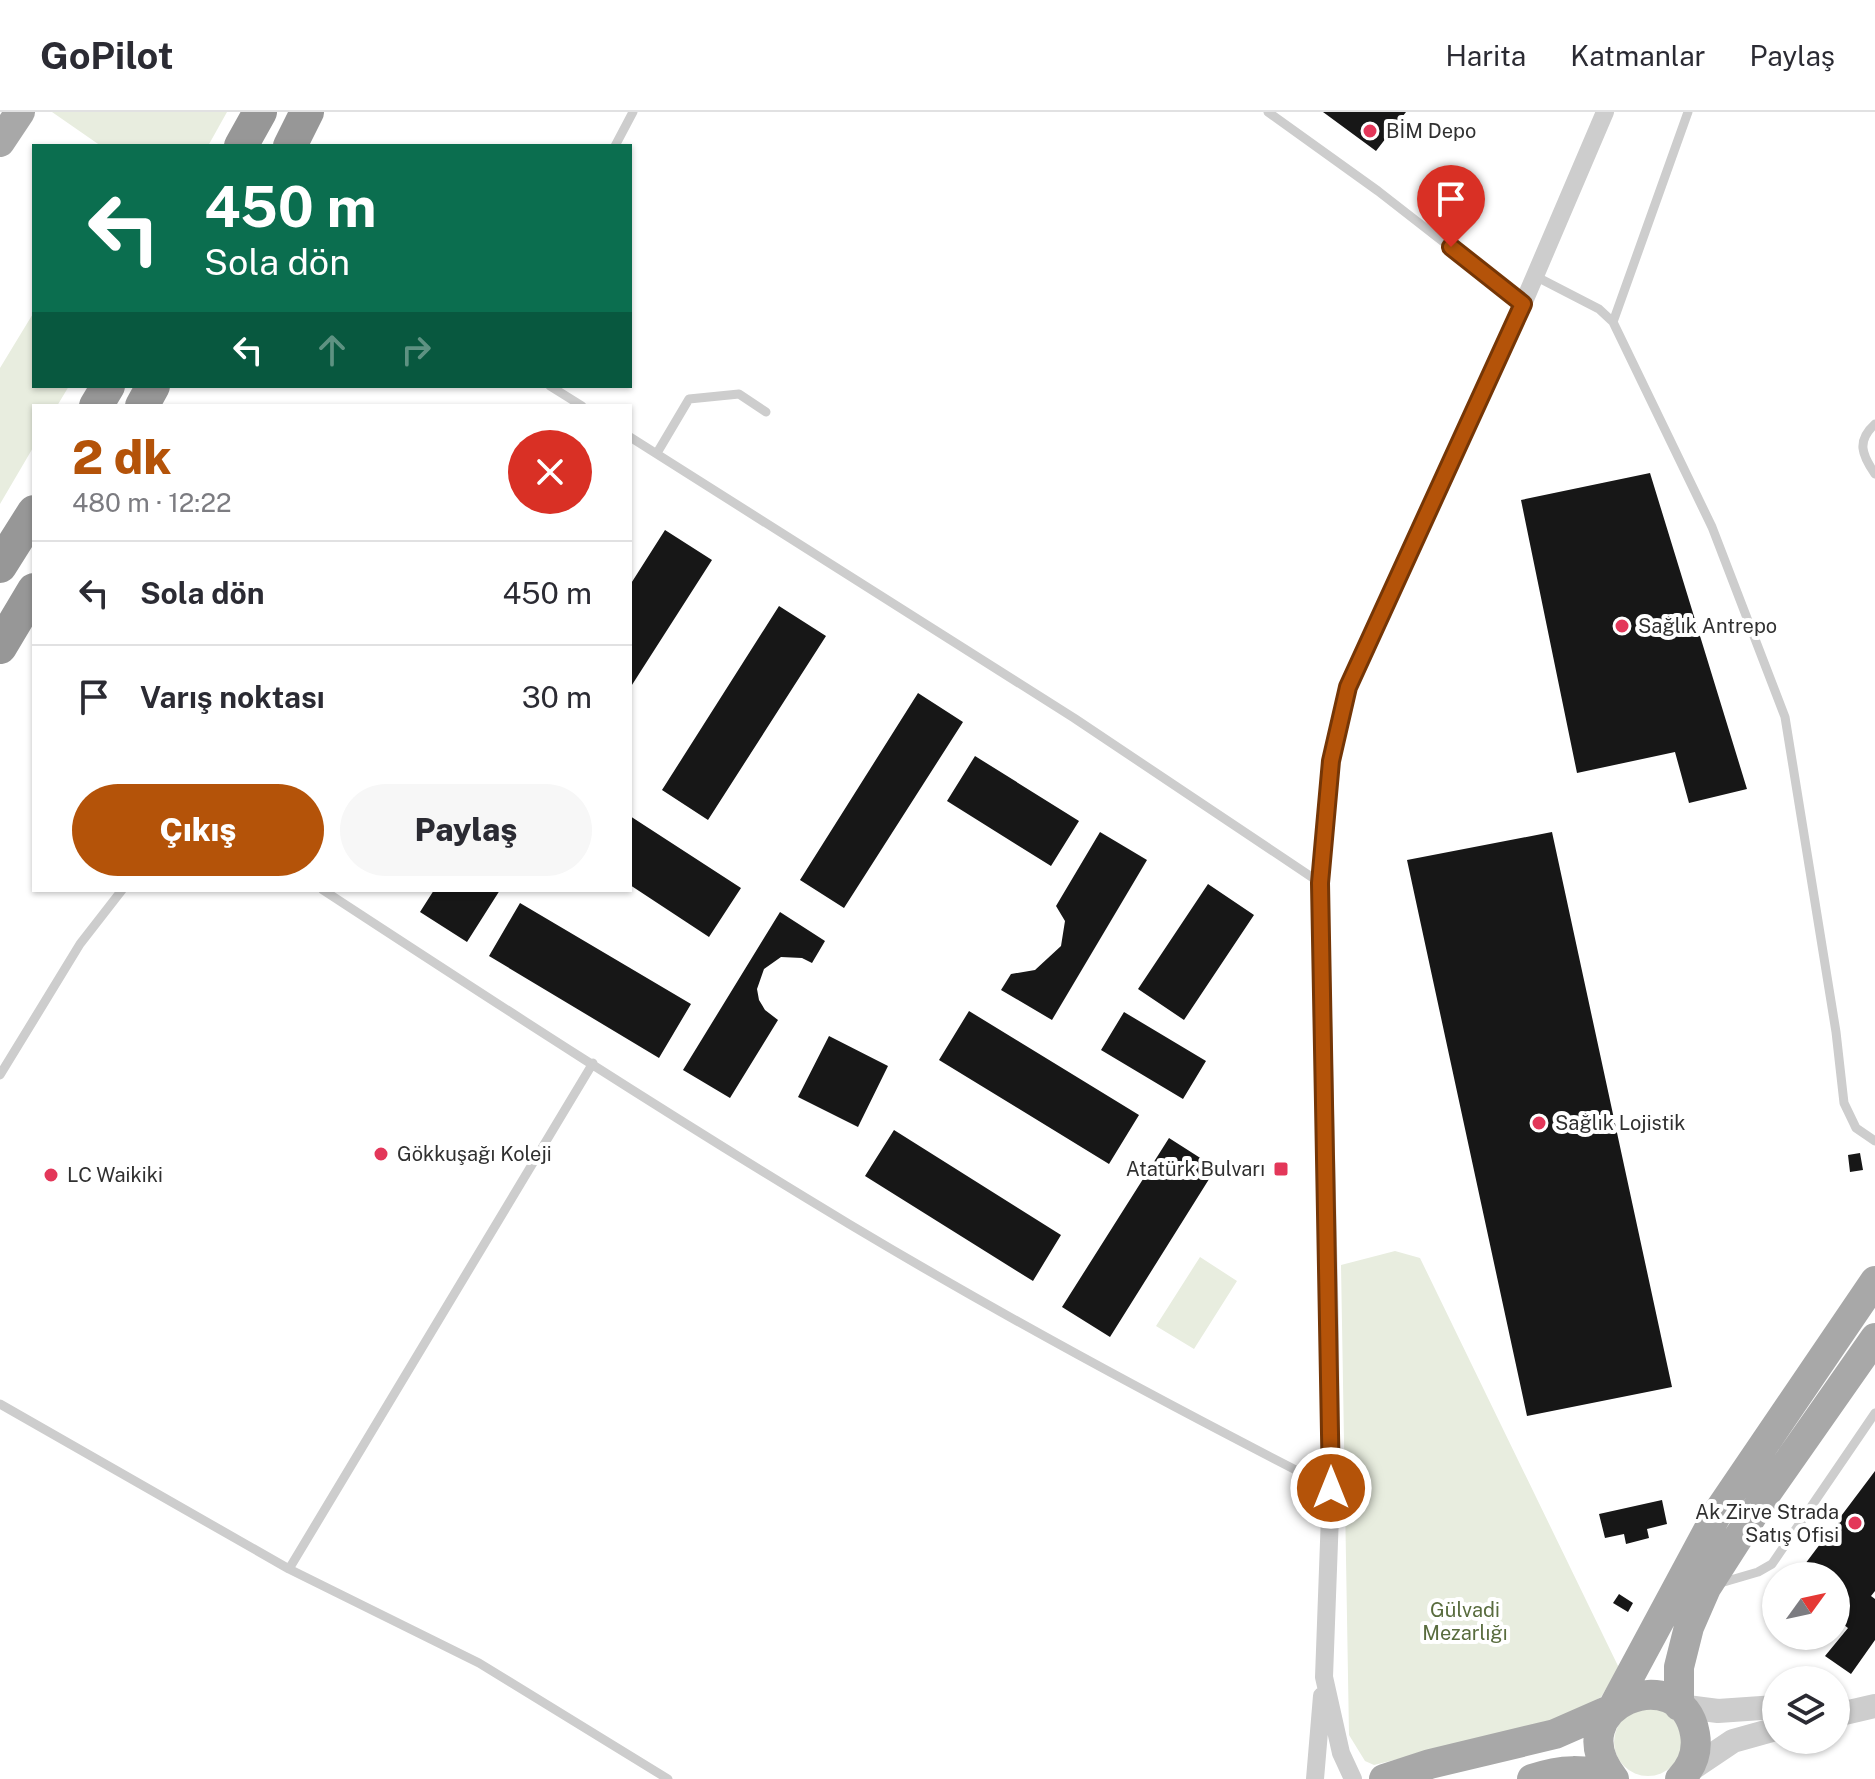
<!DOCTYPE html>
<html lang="tr">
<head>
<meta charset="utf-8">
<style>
  :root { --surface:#fff; --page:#f7f7f7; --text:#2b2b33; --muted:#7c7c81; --line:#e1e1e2; --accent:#b45309 }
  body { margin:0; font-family:"Public Sans",sans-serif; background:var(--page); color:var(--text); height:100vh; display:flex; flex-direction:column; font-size:30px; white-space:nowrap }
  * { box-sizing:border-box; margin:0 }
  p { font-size:26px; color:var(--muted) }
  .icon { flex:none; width:44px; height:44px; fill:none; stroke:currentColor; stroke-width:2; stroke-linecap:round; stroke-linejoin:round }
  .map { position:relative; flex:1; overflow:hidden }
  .panel { position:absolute; left:32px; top:292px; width:600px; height:488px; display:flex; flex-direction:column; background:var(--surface); border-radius:0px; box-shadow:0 2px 6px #0004 }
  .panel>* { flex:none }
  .hud { position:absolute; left:32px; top:32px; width:600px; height:244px; border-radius:0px; box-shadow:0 2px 6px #0004; background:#0b6e4f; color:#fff; overflow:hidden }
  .needle { width:52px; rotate:57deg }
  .buttons { position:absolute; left:1762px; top:1450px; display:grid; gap:16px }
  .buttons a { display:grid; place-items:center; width:88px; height:88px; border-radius:50%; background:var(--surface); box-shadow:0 2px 6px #0004; font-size:40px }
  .pin { position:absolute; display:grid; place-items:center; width:68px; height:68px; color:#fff; margin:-82px -34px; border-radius:50% 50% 50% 0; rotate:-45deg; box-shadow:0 0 8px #0007 }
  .pin .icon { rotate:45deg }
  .me { position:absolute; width:88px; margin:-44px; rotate:0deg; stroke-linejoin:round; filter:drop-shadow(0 0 6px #0008) }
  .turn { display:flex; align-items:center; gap:28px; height:168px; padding:0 40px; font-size:36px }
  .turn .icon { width:104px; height:104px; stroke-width:2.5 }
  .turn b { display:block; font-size:56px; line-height:68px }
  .lanes { display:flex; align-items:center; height:76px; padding:0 40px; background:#0003; justify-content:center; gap:40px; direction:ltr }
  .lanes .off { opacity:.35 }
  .round { display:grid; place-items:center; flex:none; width:84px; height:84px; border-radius:42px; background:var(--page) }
  .headline { display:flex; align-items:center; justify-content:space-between; height:136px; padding:0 40px }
  h1 { font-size:48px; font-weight:800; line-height:60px; color:var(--accent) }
  .button { display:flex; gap:16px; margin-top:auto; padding:16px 40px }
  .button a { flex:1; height:92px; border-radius:48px; background:var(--accent); color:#fff; font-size:32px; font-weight:800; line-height:92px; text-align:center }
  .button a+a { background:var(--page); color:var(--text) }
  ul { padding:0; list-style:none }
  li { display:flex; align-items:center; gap:24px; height:104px; padding:0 40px; border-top:2px solid var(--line) }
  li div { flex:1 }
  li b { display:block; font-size:30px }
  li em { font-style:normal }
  header { display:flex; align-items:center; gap:48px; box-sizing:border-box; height:112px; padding:0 40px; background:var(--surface); border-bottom:2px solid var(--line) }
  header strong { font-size:38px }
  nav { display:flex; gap:44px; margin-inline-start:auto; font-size:28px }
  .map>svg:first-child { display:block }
  .green { fill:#e8eddf }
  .building { fill:#171717 }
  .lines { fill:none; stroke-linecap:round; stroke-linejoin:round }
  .service { stroke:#cdcdcd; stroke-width:9 }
  .minor { stroke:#cdcdcd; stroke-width:18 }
  .tertiary { stroke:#cdcdcd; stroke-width:24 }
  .primary { stroke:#a8a8a8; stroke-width:30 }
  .motorway { stroke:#979797; stroke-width:34 }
  .route-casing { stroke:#753606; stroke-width:20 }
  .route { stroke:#b45309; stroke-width:14 }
  .poi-dot { fill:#e33759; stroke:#fff; stroke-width:3 }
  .labels { text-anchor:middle; stroke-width:8; stroke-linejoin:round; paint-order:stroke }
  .poi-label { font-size:20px; fill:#303030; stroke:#fff; text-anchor:start }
  .park-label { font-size:20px; fill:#596c3e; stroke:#fff }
</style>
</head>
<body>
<header>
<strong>GoPilot</strong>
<nav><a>Harita</a><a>Katmanlar</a><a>Paylaş</a></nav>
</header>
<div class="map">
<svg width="1875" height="1667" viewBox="0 0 1875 1667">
  <rect width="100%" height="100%" fill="#fff"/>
  <!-- green -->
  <path class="green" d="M52 0H227L208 34H101Z
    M34 200V274H69L57 294H34V334L0 392V256Z
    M1395 1139 1420 1146 1619 1556 1601 1585 1568 1605 1374 1653 1365 1649 1349 1623 1341 1153Z
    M1200 1145 1237 1169 1194 1237 1156 1214Z
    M1614 1630a34 34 0 1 1 68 0a34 34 0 1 1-68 0Z"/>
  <!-- building -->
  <path class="building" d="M1323 0H1406L1376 39Z
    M1650 361 1747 677 1689 691 1675 640 1577 661 1521 388Z
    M665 418 712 448 630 576V473Z
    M779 494 826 524 708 708 662 678Z
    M918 581 963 610 844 796 800 768Z
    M975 644 1079 709 1051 754 947 689Z
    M630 704 741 776 709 825 630 773Z
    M1100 720 1147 748 1052 908 1001 878 1011 862 1035 858 1061 834 1065 809 1056 794Z
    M1552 720 1672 1275 1527 1304 1407 748Z
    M1208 772 1254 803 1184 908 1138 877Z
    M434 778H500L467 830 420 800Z
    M520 791 691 892 659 946 489 844Z
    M780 800 825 829 812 851 802 846 781 845 764 857 757 877 759 888 765 898 778 908 730 986 683 958Z
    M969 899 1139 1003 1109 1052 939 948Z
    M1124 900 1206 949 1183 987 1101 938Z
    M829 924 888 954 858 1015 798 985Z
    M894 1018 1061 1123 1033 1169 865 1064Z
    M1169 1026 1216 1056 1110 1225 1062 1195Z
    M1860 1041 1863 1058 1850 1060 1848 1043Z
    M1875 1359V1479L1871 1484 1875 1487V1528L1851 1562 1825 1544 1848 1516 1836 1507V1464H1796Z
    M1662 1388 1667 1412 1647 1417 1649 1426 1626 1432 1624 1422 1605 1426 1599 1402Z
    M1619 1482 1633 1491 1628 1500 1613 1491Z"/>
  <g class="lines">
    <!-- service -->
    <path class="service" d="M1268 0 1378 79 1523 192
      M615 34 633 0
      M1535 164 1599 197 1613 210 1712 415 1785 605 1836 920 1844 991 1856 1016 1875 1029
      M1613 210 1688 0
      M550 274 582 294
      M1875 312C1856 329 1862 343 1875 362
      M630 325 1074 606 1319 770
      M657 341 689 287 739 282 766 300
      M323 778C497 892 671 1005 849 1112 1006 1206 1168 1293 1331 1376
      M0 963 80 832 122 778
      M0 1292 289 1457 479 1551 668 1667
      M289 1457 593 951
      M1717 1472 1758 1460 1772 1452 1875 1301"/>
    <!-- minor -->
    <path class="minor" d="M1315 1667 1322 1584
      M1353 1667 1341 1641 1324 1565 1331 1376 1330 1222 1320 771 1331 649 1348 575 1523 192 1605 0"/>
    <!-- tertiary -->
    <path class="tertiary" d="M1679 1594 1718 1599 1776 1595
      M1836 1603 1875 1594
      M1687 1660 1733 1629 1776 1617"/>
    <!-- primary -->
    <path class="primary" d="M0 30 20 0
      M1679 1594V1555L1689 1515 1706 1476 1768 1379 1875 1226
      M1612 1597 1718 1400 1875 1169
      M1384 1667 1430 1652 1555 1622 1612 1597
      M1532 1667C1561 1657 1585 1656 1613 1667
      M1614 1667C1555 1593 1682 1545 1695 1622 1698 1640 1692 1655 1680 1667"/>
    <!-- motorway -->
    <path class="motorway" d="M241 34 260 0
      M290 34 307 0
      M96 294 108 274
      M142 294 153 274
      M0 454 34 400
      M0 535 34 478"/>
  </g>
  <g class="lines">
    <!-- route casing -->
    <g class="route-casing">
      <path id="route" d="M1331 1376 1320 771 1331 649 1348 575 1523 192 1451 135"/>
    </g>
    <!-- route -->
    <use href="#route" class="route"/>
  </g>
  <!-- markers -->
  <g class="poi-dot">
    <circle cx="1370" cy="19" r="8"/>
    <circle cx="1622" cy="514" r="8"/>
    <circle cx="1539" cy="1011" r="8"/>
    <circle cx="381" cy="1042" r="8"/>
    <rect x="1273" y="1049" width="16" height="16" rx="4"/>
    <circle cx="51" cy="1063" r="8"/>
    <circle cx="1855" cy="1411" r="8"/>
  </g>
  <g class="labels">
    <!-- poi labels -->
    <g class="poi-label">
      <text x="1386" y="26">BİM Depo</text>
      <text x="1638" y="521">Sağlık Antrepo</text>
      <text x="1555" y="1018">Sağlık Lojistik</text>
      <text x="397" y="1049">Gökkuşağı Koleji</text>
      <text x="1265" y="1064" text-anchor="end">Atatürk Bulvarı</text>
      <text x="67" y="1070">LC Waikiki</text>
      <text x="1839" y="1407" text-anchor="end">Ak Zirve Strada<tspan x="1839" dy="23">Satış Ofisi</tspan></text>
    </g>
    <!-- park labels -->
    <g class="park-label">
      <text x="1465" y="1505">Gülvadi<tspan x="1465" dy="23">Mezarlığı</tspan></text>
    </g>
  </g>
</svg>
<div class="buttons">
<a><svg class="needle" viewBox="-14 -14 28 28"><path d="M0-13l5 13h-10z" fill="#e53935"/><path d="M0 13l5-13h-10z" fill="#7c7c81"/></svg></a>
<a><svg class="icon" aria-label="layers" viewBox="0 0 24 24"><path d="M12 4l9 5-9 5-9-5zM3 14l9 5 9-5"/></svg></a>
</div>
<div class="pin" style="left:1451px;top:135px;background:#d93025"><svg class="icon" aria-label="arrive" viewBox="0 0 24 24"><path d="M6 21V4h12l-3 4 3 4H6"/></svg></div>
<svg class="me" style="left:1331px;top:1376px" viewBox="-20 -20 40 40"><circle r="17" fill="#b45309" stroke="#fff" stroke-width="3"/><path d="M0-11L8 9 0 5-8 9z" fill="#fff"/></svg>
<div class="hud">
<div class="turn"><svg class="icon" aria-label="left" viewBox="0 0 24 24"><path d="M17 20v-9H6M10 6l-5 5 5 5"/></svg><div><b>450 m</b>Sola dön</div></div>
<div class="lanes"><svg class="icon" aria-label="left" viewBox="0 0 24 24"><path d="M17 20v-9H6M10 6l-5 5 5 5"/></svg><svg class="icon off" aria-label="ahead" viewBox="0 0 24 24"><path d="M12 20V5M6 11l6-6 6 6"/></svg><svg class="icon off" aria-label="right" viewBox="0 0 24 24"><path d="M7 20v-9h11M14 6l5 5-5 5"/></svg></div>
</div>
<section class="panel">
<div class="headline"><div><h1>2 dk</h1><p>480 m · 12:22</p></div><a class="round" style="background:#d93025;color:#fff"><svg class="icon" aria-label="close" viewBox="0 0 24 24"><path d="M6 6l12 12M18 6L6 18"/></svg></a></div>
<ul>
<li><svg class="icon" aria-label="left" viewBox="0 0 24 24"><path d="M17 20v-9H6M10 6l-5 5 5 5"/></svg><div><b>Sola dön</b></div><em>450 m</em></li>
<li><svg class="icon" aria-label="arrive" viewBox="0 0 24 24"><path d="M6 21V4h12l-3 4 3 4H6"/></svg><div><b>Varış noktası</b></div><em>30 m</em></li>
</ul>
<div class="button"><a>Çıkış</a><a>Paylaş</a></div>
</section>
</div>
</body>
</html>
